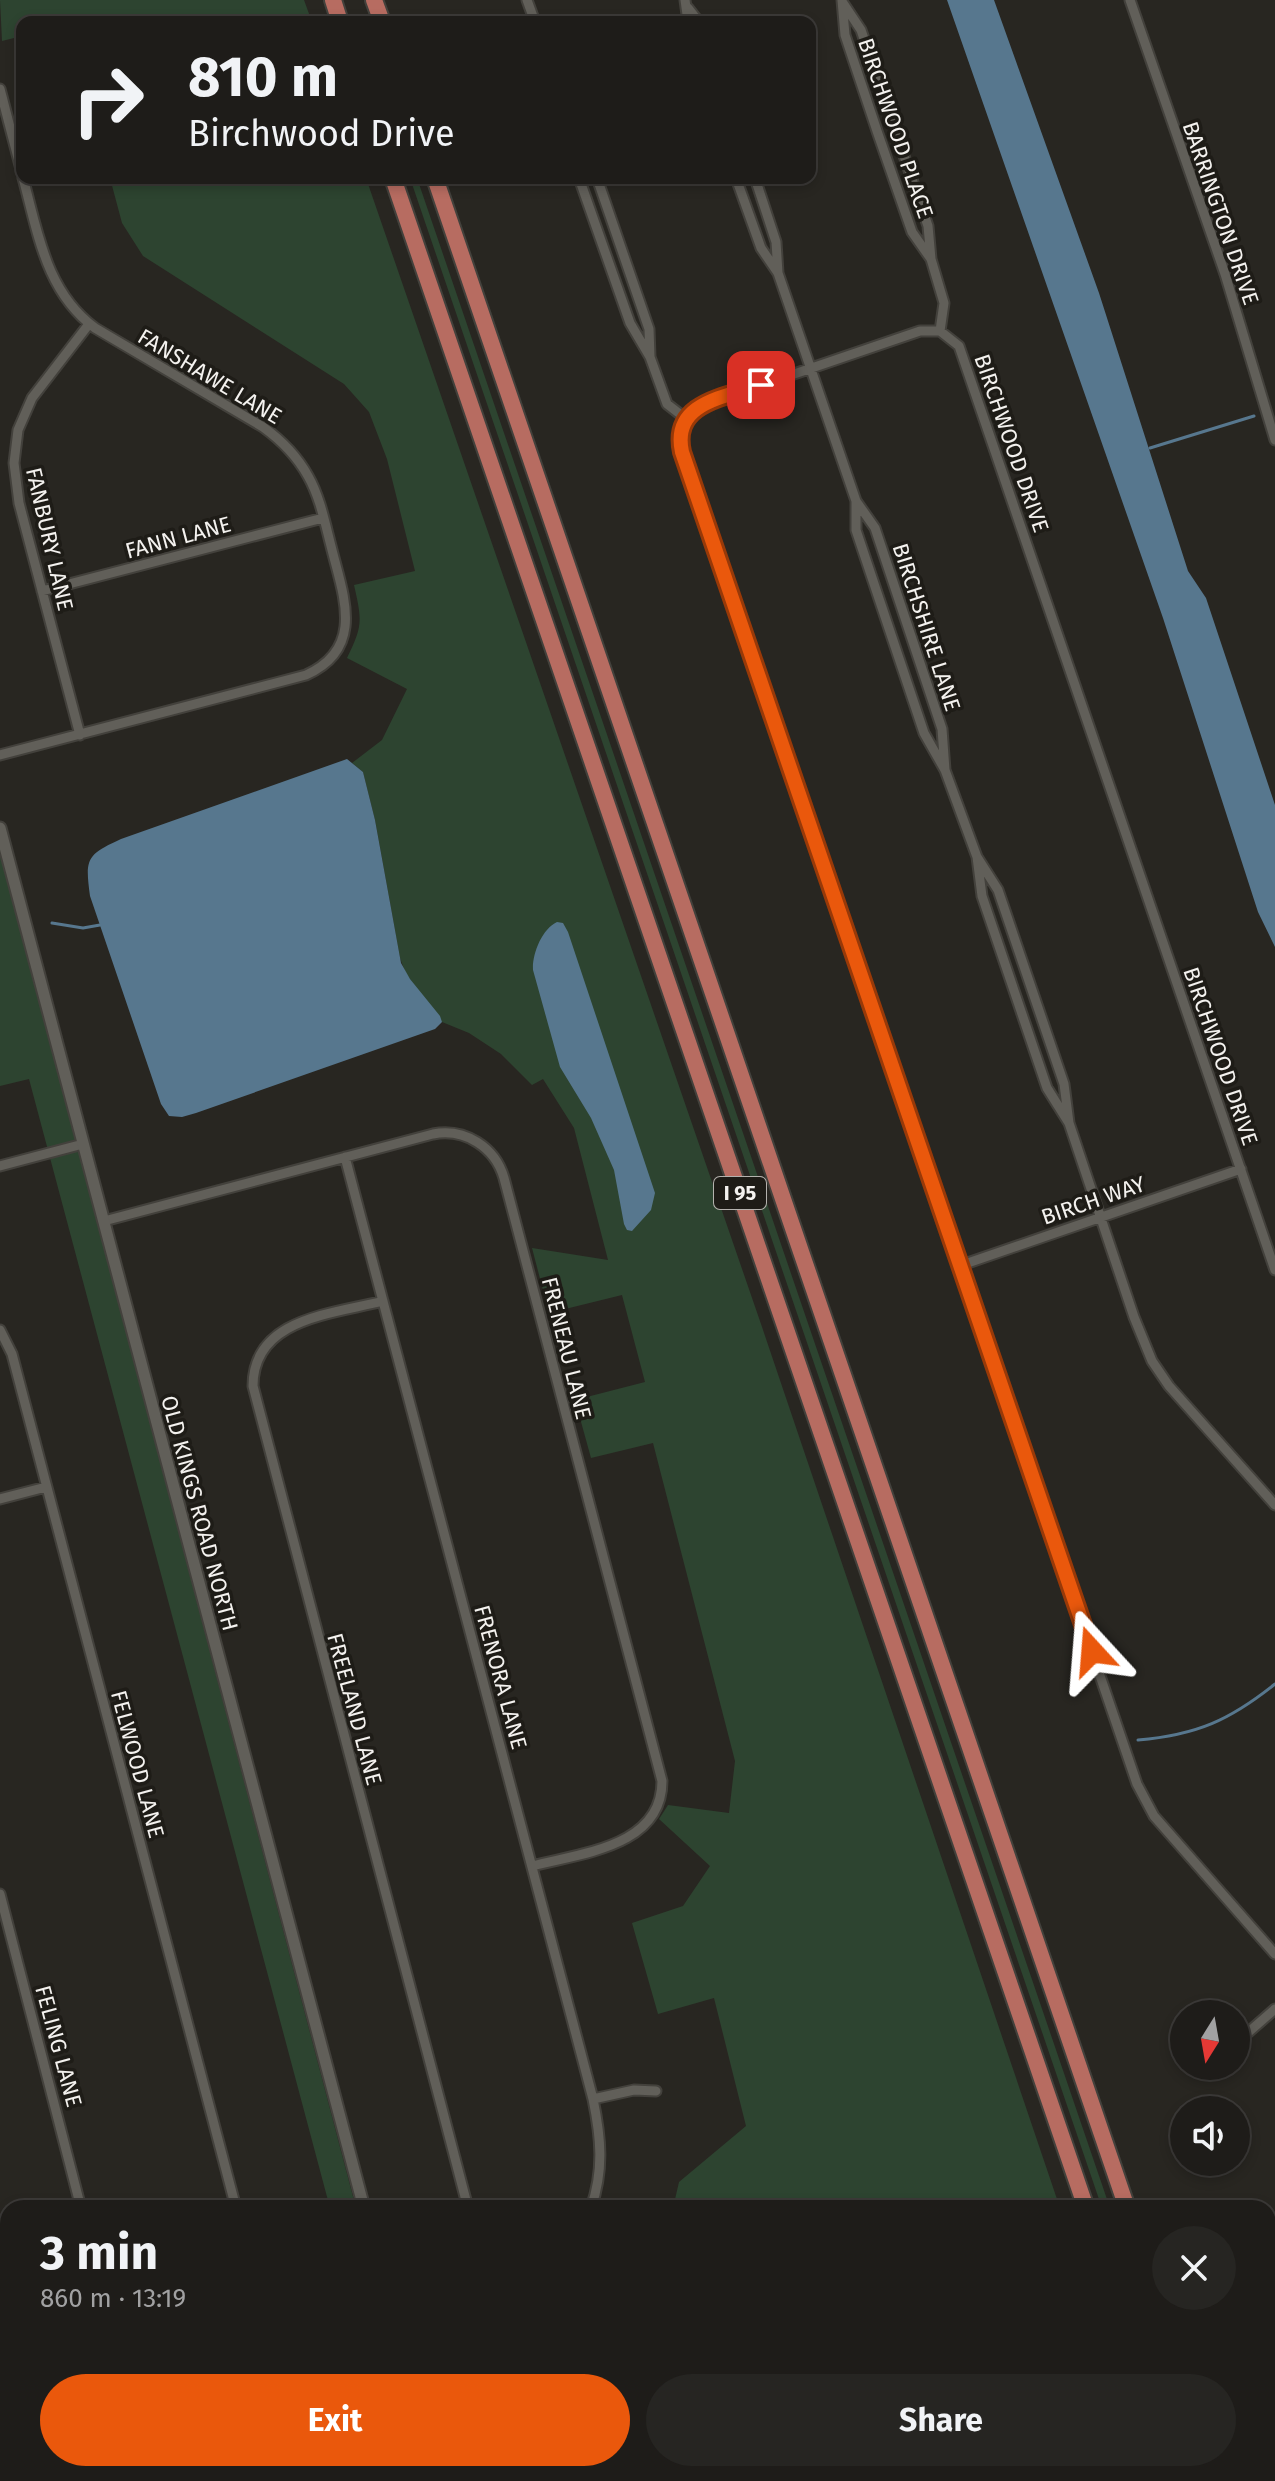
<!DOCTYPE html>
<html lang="en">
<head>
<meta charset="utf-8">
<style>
  :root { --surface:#1e1c19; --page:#262522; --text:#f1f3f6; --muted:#a1a1a2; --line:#3c3a38; --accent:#ea580c }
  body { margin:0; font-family:"Fira Sans",sans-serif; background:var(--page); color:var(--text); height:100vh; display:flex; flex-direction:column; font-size:30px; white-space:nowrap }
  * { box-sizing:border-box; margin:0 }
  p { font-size:26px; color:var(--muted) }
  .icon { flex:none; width:44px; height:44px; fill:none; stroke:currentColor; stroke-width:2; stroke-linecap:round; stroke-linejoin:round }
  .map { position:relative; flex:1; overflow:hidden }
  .side { position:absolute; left:0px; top:2200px; width:1276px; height:282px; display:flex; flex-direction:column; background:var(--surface); border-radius:24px 24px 0 0; box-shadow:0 4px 12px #0003,0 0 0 2px var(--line) }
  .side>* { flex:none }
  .guide { position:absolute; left:16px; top:16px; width:800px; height:168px; border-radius:16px; box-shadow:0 4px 12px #0003,0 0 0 2px var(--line); background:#1e1c19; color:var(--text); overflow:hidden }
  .needle { width:52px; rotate:191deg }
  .tools { position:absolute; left:1170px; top:2000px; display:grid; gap:16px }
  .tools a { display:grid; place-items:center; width:80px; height:80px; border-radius:50%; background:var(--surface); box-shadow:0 4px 12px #0003,0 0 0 2px var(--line); font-size:40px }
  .pin { position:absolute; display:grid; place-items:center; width:68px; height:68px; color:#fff; margin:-34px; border-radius:16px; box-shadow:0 4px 12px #0006 }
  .me { position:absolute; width:88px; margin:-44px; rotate:341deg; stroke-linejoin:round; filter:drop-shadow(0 0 6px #0008) }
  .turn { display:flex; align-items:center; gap:28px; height:168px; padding:0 40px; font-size:36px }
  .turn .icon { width:104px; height:104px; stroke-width:2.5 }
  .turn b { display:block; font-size:56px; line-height:68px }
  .round { display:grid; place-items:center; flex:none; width:84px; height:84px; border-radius:42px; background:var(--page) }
  .overview { display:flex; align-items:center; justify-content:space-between; height:136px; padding:0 40px }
  h1 { font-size:48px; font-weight:700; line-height:60px }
  .primary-button { display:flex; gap:16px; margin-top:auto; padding:16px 40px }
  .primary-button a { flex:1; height:92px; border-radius:48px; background:var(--accent); color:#fff; font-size:32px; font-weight:700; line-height:92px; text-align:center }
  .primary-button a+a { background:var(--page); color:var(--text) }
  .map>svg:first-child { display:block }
  .green { fill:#2d4430 }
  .water { fill:#57778e }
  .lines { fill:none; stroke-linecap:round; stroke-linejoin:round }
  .stream { stroke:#57778e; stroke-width:3 }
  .minor-casing { stroke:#43413c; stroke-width:13 }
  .tertiary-casing { stroke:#43413c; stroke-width:15 }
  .motorway-casing { stroke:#43413c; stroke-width:20 }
  .minor { stroke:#615f59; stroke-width:9 }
  .tertiary { stroke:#615f59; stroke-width:11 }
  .motorway { stroke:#b76c61; stroke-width:16 }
  .route-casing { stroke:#983908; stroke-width:20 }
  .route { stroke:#ea580c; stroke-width:14 }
  .labels { text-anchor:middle; stroke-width:7; stroke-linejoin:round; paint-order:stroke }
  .shield { fill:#1e1c17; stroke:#b4b2ae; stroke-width:2 }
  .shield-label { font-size:20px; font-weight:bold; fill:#f4f2ef }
  .street-label { font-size:22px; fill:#f4f2ef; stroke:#1e1c17 }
</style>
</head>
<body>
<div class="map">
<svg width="1275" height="2481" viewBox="0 0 1275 2481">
  <rect width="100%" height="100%" fill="#282621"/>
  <!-- green -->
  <path class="green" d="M0 0H304L312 22H22V36L2 41Z
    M110 178H366L761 1324 1060 2208H673L679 2182 746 2126 714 1998 658 2014 632 1923 683 1906 710 1866 659 1819 668 1805 729 1813 735 1761 653 1443 591 1458 575 1400 645 1382 622 1295 549 1313 532 1248 608 1260 574 1128 543 1079 532 1085 501 1054 469 1033 442 1022 406 974 400 958 375 820 363 772 352 763 382 740 407 689 347 658C363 626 362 620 354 585L415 571 387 459 369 412 344 384 143 256 122 223Z
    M410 178H417L1110 2208H1102Z
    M0 852 356 2208H330L29 1079 0 1086Z
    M1275 2348V2425L1269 2427 1275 2444V2481H1255L1252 2474H1268V2351Z
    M590 2474H1151L1153 2481H581Z"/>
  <!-- water -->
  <path class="water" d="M947 0H994L1099 293 1188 571 1206 598 1275 805V947L1258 912 1163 618Z
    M347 759 363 772 375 820 401 963 410 979 440 1016 442 1022 435 1029 196 1113 182 1117 169 1116 161 1104 90 896C85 859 86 855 121 839Z
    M557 922 563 923 568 932 655 1193 651 1210 632 1231 627 1230 624 1224 614 1170 591 1118 560 1067 533 970C532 954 542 929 557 922Z"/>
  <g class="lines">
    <!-- stream -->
    <path class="stream" d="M1150 448 1254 416
      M52 923 83 928 100 925
      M1138 1740C1197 1735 1230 1720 1275 1684"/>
    <!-- minor casing -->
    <g class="minor-casing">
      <path id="minor" d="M527 0 535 22
        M685 0 688 22
        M842 0 845 35 877 131 912 232 931 259 928 226 861 30 843 3
        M1130 0 1225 274 1275 440
        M688 8 699 22
        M0 89 22 173
        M579 178 630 323 650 357 649 329 597 178
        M736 178 761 248 778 273 776 242 755 178
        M931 259 944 303 940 331
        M778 273 856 501
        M650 357 667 404 685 418
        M42 591 323 518
        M80 735 19 503 14 463 18 430 32 398 89 324
        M0 755 306 675C366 648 343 595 331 546 325 523 320 497 308 476 297 456 281 440 263 427L95 328C46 292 38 233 23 178
        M945 770 942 729 875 528 856 501V530L924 733 945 770 977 857 998 890 1064 1084 1069 1123 1047 1088 982 896 977 857
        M1069 1123 1134 1317 1152 1361 1169 1386 1275 1505
        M345 1157 593 2099C601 2138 604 2170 591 2208
        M0 1166 83 1144
        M104 1221 433 1134C465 1128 495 1147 504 1178L662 1781C662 1847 581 1853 532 1866
        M959 1266 1241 1169
        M1275 1270 959 346 940 331H920L712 402C687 411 676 425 682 452L1137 1784 1154 1816 1275 1954
        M383 1301C333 1314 253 1318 253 1386L468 2208
        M0 1330 12 1354 236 2208
        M0 1499 46 1487
        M0 1894 81 2208
        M1236 2043 1275 2009
        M593 2099 634 2090 656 2091
        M0 2397 8 2398"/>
    </g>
    <!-- tertiary casing -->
    <g class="tertiary-casing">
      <path id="tertiary" d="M0 828 364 2208
        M434 2474 435 2481"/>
    </g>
    <!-- motorway casing -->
    <g class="motorway-casing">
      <path id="motorway" d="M333 0 340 22
        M374 0 382 22
        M393 178 1086 2208
        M435 178 1127 2208
        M1177 2474 1179 2481
        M1217 2474 1220 2481"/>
    </g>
    <!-- minor -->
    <use href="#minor" class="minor"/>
    <!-- tertiary -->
    <use href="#tertiary" class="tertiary"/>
    <!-- motorway -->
    <use href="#motorway" class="motorway"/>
  </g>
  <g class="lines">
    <!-- route casing -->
    <g class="route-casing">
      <path id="route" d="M761 385C726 397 671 402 682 452L1092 1651"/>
    </g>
    <!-- route -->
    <use href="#route" class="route"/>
  </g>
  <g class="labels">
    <!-- shield labels -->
    <rect class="shield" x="714" y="1177" width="52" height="32" rx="6"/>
    <g class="shield-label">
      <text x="740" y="1200">I 95</text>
    </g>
    <!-- street labels -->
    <g class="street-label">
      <text transform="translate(896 128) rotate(71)" y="8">BIRCHWOOD PLACE</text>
      <text transform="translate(1221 213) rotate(71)" y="8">BARRINGTON DRIVE</text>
      <text transform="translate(210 376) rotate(31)" y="8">FANSHAWE LANE</text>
      <text transform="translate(1012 443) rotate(71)" y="8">BIRCHWOOD DRIVE</text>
      <text transform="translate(178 537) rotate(-15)" y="8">FANN LANE</text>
      <text transform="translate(50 539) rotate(77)" y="8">FANBURY LANE</text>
      <text transform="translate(927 627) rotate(72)" y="8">BIRCHSHIRE LANE</text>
      <text transform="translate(1221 1056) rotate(71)" y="8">BIRCHWOOD DRIVE</text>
      <text transform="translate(1093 1200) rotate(-19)" y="8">BIRCH WAY</text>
      <text transform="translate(567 1348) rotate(76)" y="8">FRENEAU LANE</text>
      <text transform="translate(200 1513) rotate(75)" y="8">OLD KINGS ROAD NORTH</text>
      <text transform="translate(501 1677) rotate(75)" y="8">FRENORA LANE</text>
      <text transform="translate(355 1709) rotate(75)" y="8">FREELAND LANE</text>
      <text transform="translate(138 1764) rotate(75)" y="8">FELWOOD LANE</text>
      <text transform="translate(59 2046) rotate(75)" y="8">FELING LANE</text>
    </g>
  </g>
</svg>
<div class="tools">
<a><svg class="needle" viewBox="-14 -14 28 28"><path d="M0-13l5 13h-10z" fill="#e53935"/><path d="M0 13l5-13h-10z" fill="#a1a1a2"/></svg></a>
<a><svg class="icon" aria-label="sound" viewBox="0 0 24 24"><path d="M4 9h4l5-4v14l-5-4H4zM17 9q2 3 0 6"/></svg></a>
</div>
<div class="pin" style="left:761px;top:385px;background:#d93025"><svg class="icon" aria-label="arrive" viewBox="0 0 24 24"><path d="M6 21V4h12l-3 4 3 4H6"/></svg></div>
<svg class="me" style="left:1092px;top:1651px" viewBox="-20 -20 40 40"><path d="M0-17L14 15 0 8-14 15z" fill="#ea580c" stroke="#fff" stroke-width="4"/></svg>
<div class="guide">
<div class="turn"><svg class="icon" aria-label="right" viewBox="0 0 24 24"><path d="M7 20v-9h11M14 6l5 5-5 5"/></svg><div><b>810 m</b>Birchwood Drive</div></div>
</div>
<section class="side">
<div class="overview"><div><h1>3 min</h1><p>860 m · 13:19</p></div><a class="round"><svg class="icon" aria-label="close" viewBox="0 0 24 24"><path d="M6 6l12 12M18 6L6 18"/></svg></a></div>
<div class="primary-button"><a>Exit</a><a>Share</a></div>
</section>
</div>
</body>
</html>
